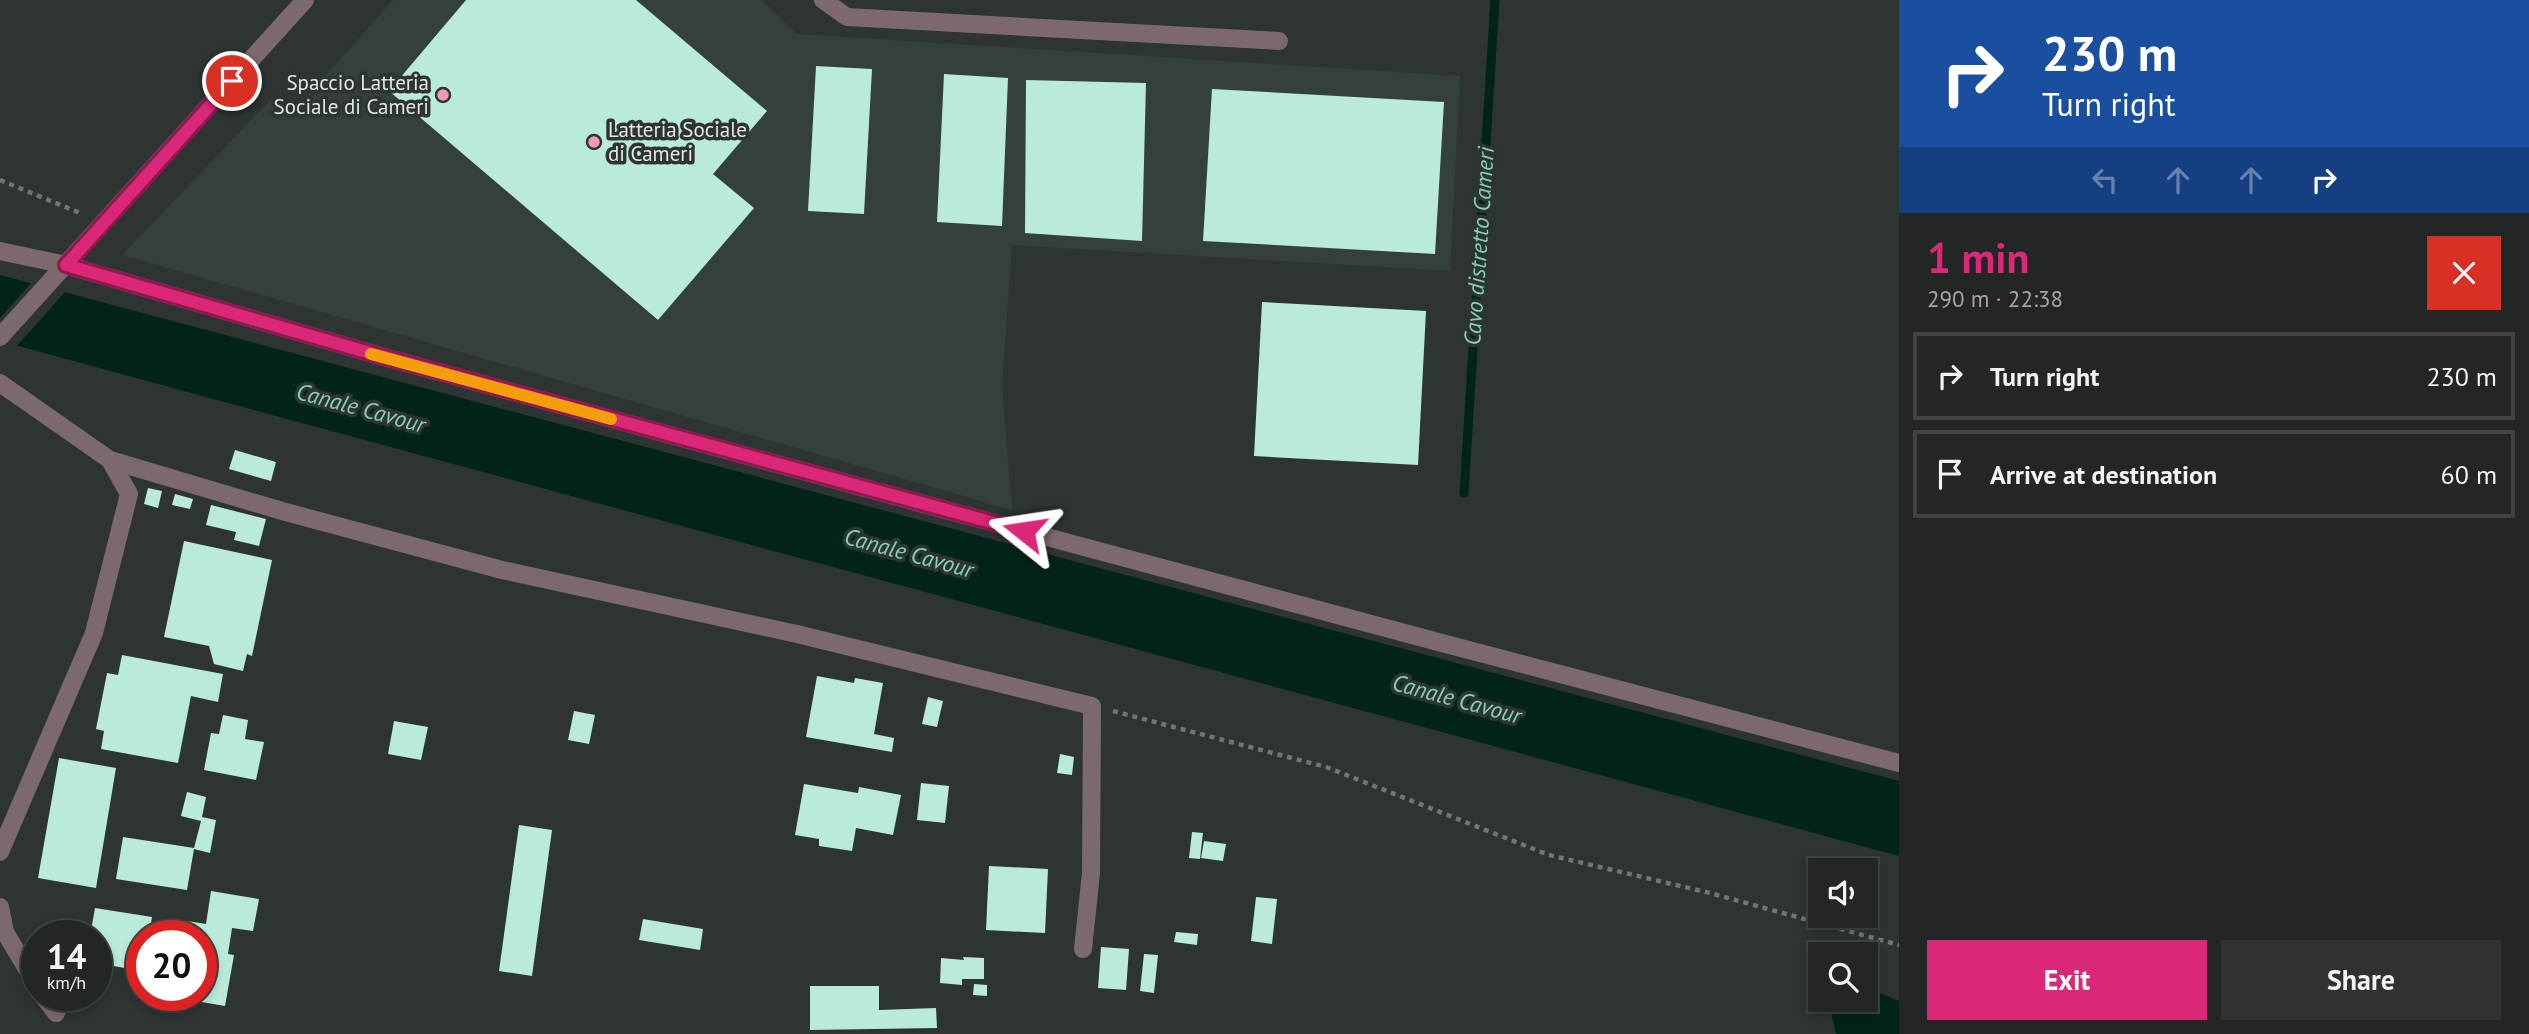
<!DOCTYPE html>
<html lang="en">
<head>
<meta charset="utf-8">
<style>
  :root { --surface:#222725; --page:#2e3332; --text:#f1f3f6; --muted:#a2a5a7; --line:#3f4442; --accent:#db2777 }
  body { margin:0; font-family:"PT Sans",sans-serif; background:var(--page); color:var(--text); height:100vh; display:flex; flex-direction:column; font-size:26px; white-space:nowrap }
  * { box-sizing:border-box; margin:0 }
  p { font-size:23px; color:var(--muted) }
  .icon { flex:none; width:38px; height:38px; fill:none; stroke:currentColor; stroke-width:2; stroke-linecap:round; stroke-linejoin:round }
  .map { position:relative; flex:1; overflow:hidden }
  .sheet { display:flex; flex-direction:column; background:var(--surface); width:630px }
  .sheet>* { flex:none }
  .guide { background:#1a4fa0; color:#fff; overflow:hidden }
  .buttons { position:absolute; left:1808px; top:858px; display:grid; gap:14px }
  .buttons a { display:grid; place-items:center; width:70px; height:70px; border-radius:0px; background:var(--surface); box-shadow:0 4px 10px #0003,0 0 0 2px var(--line); font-size:35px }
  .speed { position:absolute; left:21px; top:920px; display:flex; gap:14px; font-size:35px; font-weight:700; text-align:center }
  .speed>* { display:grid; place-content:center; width:91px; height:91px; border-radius:50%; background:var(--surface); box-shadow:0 4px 10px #0003,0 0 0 2px var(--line); line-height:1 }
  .speed small { font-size:18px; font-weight:400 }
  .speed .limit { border:10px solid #d22; background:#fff; color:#111 }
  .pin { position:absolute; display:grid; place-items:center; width:60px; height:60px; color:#fff; margin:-30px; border:4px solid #fff; border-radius:50%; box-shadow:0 2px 7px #0007 }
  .me { position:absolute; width:77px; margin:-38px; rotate:285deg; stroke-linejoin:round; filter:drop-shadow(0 0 5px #0008) }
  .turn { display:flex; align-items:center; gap:24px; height:147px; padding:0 28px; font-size:32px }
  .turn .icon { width:91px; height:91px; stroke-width:2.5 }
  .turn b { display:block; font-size:49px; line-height:60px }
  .lanes { display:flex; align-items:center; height:66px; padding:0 28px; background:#0003; justify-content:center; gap:35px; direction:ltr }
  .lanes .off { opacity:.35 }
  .round { display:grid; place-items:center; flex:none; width:74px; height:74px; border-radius:0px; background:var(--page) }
  .summary { display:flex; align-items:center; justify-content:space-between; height:119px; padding:0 28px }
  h1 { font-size:42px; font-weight:700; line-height:52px; color:var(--accent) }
  .primary-button { display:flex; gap:14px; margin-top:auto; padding:14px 28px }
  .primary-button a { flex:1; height:80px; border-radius:0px; background:var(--accent); color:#fff; font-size:28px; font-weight:700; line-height:80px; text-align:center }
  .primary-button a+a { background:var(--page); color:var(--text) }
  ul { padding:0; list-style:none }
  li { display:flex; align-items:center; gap:21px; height:88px; margin:0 14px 10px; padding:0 14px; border:4px solid var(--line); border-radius:0px }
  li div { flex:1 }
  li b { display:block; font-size:26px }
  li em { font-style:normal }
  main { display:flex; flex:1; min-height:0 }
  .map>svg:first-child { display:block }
  .built { fill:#34403c }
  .water { fill:#00231a }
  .pier { fill:#2d3431 }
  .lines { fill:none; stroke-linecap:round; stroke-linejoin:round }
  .stream { stroke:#00231a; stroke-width:9 }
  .building { fill:#b9eada }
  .path { stroke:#717674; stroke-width:4.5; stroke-dasharray:5 5; stroke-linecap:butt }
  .minor { stroke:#7c696e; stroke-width:18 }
  .route-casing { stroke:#8e194d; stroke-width:18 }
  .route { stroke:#db2777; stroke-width:12 }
  .slow { stroke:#f59e0b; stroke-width:12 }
  .poi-dot { fill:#f19ab2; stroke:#2d3431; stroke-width:2.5 }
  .labels { text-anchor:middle; stroke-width:7; stroke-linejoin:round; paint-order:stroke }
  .poi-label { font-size:21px; fill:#e3e7e6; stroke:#2d3431; text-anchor:end }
  .water-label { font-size:23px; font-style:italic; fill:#82d1b8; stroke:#2d3431 }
</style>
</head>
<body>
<main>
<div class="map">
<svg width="1899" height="1034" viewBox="0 0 1899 1034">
  <rect width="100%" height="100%" fill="#2d3431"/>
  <!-- built -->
  <path class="built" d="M393 0H762L797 34 1460 76 1450 271 1012 245 1002 385 1012 510 122 255 274 96 300 104Z"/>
  <!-- water -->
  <path class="water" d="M0 275 1899 781V856L0 341Z
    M1866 987 1899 1001V1034H1836L1828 999H1866Z"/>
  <!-- pier -->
  <path class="pier" d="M33 281 67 290 15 348 0 344V318Z"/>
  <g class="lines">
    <!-- stream -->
    <path class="stream" d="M1464 493 1495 0"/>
  </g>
  <!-- building -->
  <path class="building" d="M466 0H636L767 111 713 174 754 208 658 320 389 91Z
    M816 66 872 69 864 214 808 211Z
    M944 74 1008 78 1002 226 937 222Z
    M1026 80 1146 83 1142 241 1025 233Z
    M1212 89 1444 102 1435 254 1203 241Z
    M1262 302 1426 311 1418 465 1254 456Z
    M235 450 276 462 271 481 229 469Z
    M148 488 162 491 158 508 144 504Z
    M175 494 193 499 190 509 172 505Z
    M211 505 266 519 259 546 234 540 236 532 206 525Z
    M184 541 272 560 252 656 247 654 243 671 214 664 209 646 164 637Z
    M122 655 223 674 218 702 191 696 178 763 101 749 104 731 96 729 107 673 118 675Z
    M817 676 854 683 855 678 883 683 874 734 894 738 892 752 806 737Z
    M928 697 943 701 937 727 922 724Z
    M574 711 595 715 589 744 568 740Z
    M223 715 248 720 245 739 264 742 256 780 204 770 211 733 219 734Z
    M394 721 428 727 421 760 388 754Z
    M1060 754 1074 757 1072 775 1057 773Z
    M59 758 116 768 96 888 38 878Z
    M921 783 949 786 945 823 917 820Z
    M804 784 858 793 859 787 901 795 893 835 856 828 852 851 819 846V839L795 835Z
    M187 792 206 797 202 817 216 820 210 853 194 849 187 890 116 879 123 837 194 848 201 821 181 816Z
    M519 825 552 830 532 976 499 971Z
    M1192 832 1203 833 1200 859 1189 858Z
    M1204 841 1226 844 1223 861 1201 858Z
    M989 866 1048 869 1045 933 986 930Z
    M211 891 259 899 253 931 232 928 228 954 234 955 225 1006 172 997 201 996V936H185L187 921 206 924Z
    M1256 897 1277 899 1272 944 1251 941Z
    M95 908 152 917 149 936H142V971L96 963V936H90Z
    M643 919 703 929 700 950 639 940Z
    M1176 932 1198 934 1197 945 1174 942Z
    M1101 947 1129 949 1126 990 1098 988Z
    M1144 954 1158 955 1154 993 1140 991Z
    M963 957 984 958V979H962V985L940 983 941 958 964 960Z
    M974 984 987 985V996L973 995Z
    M810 986H879V1010L936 1008 937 1028 810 1030Z"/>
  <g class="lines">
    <!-- path -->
    <path class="path" d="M0 180 80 213
      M1113 711 1326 767 1549 855 1710 893 1899 945"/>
    <!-- minor -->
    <path class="minor" d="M823 0 847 17 1279 41
      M0 251 66 265 377 355 920 503 1442 643 1899 763
      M0 337 305 0
      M0 383 110 460 129 494 94 633 0 852
      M110 460 282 511 502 570 797 634 1092 706 1091 873 1083 949
      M0 907 5 932 37 986
      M43 996 56 1013"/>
  </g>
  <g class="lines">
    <!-- route casing -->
    <g class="route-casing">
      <path id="route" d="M232 81 66 265 377 355 1024 531"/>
    </g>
    <!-- route -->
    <use href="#route" class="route"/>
    <!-- slow -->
    <path class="slow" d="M371 354 611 419"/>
  </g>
  <!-- markers -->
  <g class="poi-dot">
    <circle cx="443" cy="95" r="7"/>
    <circle cx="594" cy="142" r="7"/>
  </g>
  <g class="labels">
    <!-- poi labels -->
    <g class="poi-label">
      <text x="429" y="90">Spaccio Latteria<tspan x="429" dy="24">Sociale di Cameri</tspan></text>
      <text x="608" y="137" text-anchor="start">Latteria Sociale<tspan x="608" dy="24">di Cameri</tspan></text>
    </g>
    <!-- water labels -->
    <g class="water-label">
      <text transform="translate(1479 246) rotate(-86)" y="8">Cavo distretto Cameri</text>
      <text transform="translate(361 408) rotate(15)" y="8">Canale Cavour</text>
      <text transform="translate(909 553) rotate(15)" y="8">Canale Cavour</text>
      <text transform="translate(1457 699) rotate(15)" y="8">Canale Cavour</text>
    </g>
  </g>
</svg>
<div class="buttons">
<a><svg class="icon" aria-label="sound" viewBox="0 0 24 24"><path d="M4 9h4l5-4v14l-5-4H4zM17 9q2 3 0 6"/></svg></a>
<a><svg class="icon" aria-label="search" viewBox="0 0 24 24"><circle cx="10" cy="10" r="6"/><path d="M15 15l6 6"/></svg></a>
</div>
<div class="speed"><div>14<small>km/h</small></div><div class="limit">20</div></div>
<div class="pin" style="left:232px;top:81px;background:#d93025"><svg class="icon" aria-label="arrive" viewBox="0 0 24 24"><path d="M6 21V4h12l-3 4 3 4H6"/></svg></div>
<svg class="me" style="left:1024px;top:531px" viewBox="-20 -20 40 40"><path d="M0-17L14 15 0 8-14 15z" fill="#db2777" stroke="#fff" stroke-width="4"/></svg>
</div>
<section class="sheet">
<div class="guide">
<div class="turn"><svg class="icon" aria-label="right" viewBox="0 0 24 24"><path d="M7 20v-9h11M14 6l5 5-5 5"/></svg><div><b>230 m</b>Turn right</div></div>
<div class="lanes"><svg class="icon off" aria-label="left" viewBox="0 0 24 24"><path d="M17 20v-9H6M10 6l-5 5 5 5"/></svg><svg class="icon off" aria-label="ahead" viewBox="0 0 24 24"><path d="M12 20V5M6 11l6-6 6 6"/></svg><svg class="icon off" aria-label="ahead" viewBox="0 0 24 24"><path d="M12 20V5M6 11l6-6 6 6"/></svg><svg class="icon" aria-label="right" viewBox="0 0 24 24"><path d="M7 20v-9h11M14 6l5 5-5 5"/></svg></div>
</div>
<div class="summary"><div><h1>1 min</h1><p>290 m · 22:38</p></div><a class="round" style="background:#d93025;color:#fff"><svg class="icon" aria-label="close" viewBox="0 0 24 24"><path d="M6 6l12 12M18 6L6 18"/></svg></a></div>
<ul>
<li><svg class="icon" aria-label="right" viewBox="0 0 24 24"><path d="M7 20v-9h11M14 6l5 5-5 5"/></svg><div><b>Turn right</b></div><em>230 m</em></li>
<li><svg class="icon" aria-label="arrive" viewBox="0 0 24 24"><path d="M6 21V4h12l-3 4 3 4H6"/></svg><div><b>Arrive at destination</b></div><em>60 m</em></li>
</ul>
<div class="primary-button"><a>Exit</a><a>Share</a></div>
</section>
</main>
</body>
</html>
